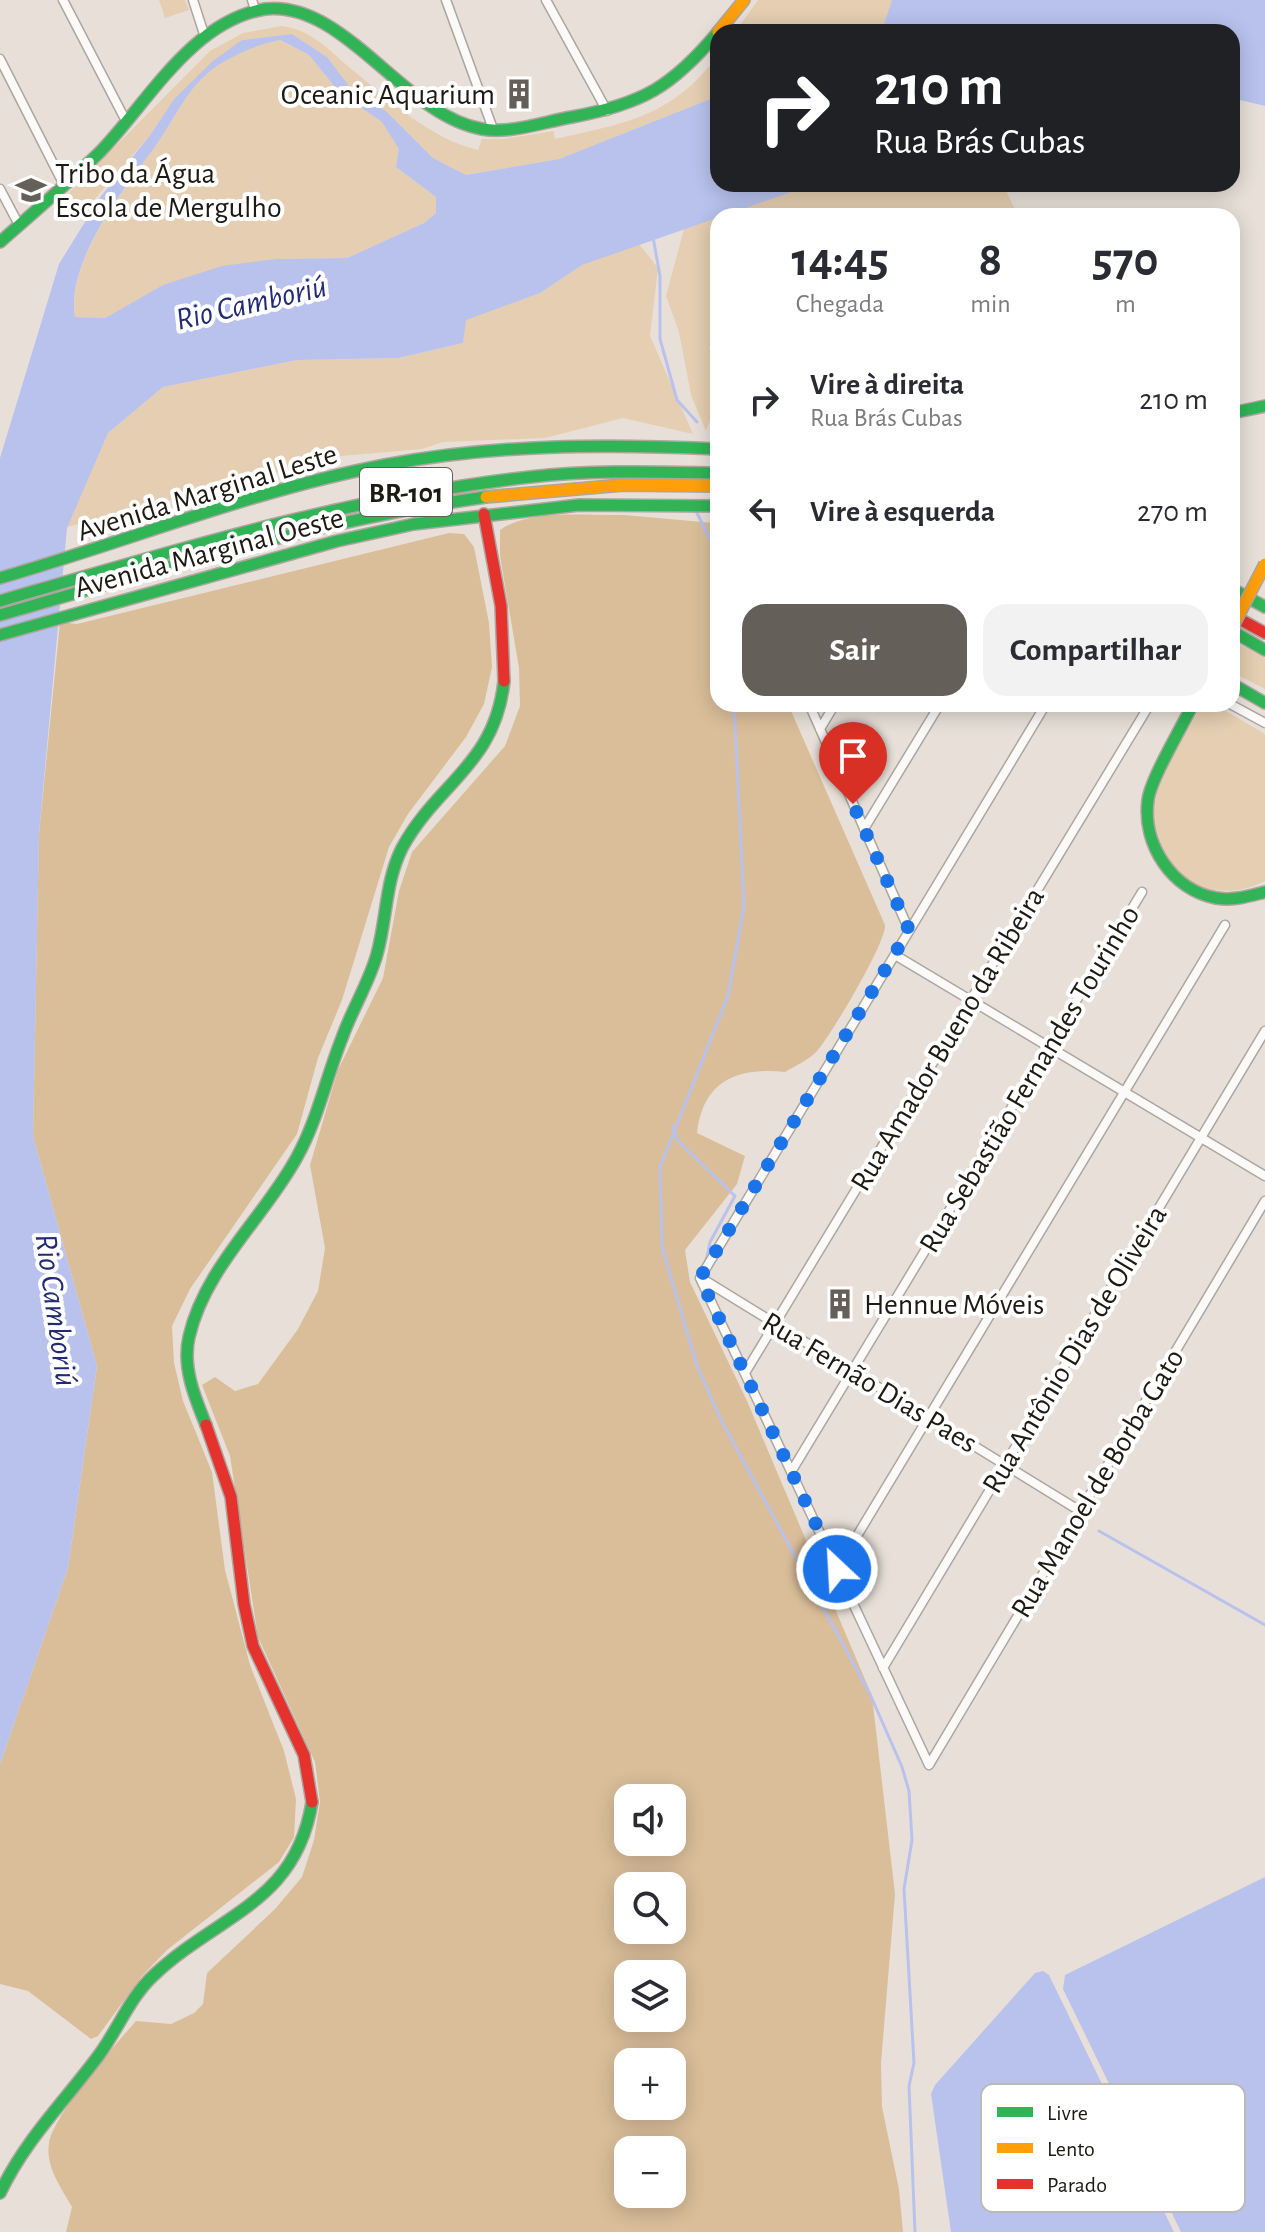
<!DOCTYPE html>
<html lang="pt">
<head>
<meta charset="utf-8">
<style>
  :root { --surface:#fff; --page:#f2f2f3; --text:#2b2b33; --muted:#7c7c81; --accent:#645f58 }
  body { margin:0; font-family:"Alegreya Sans",sans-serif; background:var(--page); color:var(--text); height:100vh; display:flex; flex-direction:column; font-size:30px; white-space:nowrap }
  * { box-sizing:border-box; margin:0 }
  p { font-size:26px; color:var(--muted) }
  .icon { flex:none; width:44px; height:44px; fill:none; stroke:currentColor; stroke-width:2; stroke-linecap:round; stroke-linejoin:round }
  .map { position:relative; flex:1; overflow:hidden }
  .sheet { position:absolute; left:710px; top:208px; width:530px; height:504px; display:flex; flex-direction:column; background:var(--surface); border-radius:24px; box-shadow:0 4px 20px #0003 }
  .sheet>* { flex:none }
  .banner { position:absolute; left:710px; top:24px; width:530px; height:168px; border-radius:24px; box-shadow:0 4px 20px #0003; background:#202124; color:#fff; overflow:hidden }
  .tools { position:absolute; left:614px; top:1784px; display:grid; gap:16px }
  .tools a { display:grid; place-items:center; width:72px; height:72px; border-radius:16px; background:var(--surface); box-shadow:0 4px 20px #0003; font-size:40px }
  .pin { position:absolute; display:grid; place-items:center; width:68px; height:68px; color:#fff; margin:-82px -34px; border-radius:50% 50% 50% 0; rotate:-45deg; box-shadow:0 0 8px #0007 }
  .pin .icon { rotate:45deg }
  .me { position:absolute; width:88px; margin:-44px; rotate:335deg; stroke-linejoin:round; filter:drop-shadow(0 0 6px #0008) }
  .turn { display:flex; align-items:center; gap:28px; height:168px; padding:0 32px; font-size:36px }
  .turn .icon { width:104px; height:104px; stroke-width:2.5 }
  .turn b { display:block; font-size:56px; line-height:68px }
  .eta { display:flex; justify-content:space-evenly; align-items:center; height:136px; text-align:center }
  .eta b { font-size:48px; font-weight:700; line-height:56px }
  .action { display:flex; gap:16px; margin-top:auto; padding:16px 32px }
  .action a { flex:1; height:92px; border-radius:24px; background:var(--accent); color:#fff; font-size:32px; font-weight:700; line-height:92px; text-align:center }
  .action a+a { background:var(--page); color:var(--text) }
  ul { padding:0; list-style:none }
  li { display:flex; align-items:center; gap:24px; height:112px; padding:0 32px }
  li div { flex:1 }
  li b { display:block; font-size:30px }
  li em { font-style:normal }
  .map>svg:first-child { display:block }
  .green { fill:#e5ceb1 }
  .forest { fill:#dabe9a; fill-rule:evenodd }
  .water { fill:#b8c2ec; fill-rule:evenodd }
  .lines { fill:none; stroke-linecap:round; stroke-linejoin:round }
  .stream { stroke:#b8c2ec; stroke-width:3 }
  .street-casing { stroke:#aca69f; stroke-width:11 }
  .fast-casing { stroke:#aca69f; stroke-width:14 }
  .slow-casing { stroke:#aca69f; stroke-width:14 }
  .jam-casing { stroke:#aca69f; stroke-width:14 }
  .street { stroke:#fcfaf9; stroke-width:8 }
  .fast { stroke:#30b455; stroke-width:11 }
  .slow { stroke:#ff9f0a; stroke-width:11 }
  .jam { stroke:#e5322d; stroke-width:11 }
  .slow-bridge-casing { stroke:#aca69f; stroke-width:14; stroke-linecap:butt }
  .slow-bridge { stroke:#ff9f0a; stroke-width:11 }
  .route { stroke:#1a73e8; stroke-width:14; stroke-dasharray:0 25.2 }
  .labels { text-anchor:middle; stroke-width:8; stroke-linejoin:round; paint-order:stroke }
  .shield { fill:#fff; stroke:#615e5a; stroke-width:2 }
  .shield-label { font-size:28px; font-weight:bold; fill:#1d1913 }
  .poi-label { font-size:30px; fill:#1d1913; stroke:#fff; text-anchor:start }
  .street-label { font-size:30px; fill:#1d1913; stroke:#fff }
  .water-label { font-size:32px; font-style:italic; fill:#222b73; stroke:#fff }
  .key { fill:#fff; stroke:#bbbab8; stroke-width:2 }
  .key-label { font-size:22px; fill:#1d1913 }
</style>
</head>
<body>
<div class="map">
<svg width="1265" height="2232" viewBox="0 0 1265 2232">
  <rect width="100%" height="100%" fill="#e8e0d8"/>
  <!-- green -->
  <path class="green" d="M159 0H185L189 10 165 18Z
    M758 0H892L881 32H735Z
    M282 26C311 30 327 48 349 67 387 98 430 139 478 150L482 139H504L554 131 555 139C626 123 672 117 718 55V96L559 159 466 175 433 158 386 111 356 95 327 57 292 34 242 40 174 99 151 134 75 222 63 199 210 51 243 33Z
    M279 40 309 55 340 93 382 122 400 149 396 167 436 197V213L424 223 347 258 276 259 163 285 105 318 75 317C67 260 123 192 154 148 175 120 186 87 217 66 235 54 259 44 279 40Z
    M814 184H1003L1018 216H721Z
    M718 217V336L709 348C721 383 719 396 706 431L691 395 679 332 666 296 684 229Z
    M639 244 658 268 650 336 693 434 623 418 545 438 443 442 422 449 341 456 67 527 108 433 163 387 297 360 398 358 463 343 465 320 540 293 582 265Z
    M1232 640 1265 658V689L1232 672Z
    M1202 704H1214L1265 734V881C1210 910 1143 871 1154 806 1160 770 1186 735 1202 704Z"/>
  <!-- forest -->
  <path class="forest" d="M624 515 714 523 718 530V704H788L885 925C887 941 830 1037 817 1051 809 1060 795 1066 785 1072 737 1067 703 1081 697 1133L745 1156 737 1184 685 1250 690 1282 747 1401 872 1696 895 1894 881 2063 882 2107 899 2189 903 2232H66L72 2207C61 2188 45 2166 49 2143 54 2114 115 2045 136 2021L171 2024 194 2013 203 2004 207 1973 275 1909 302 1877 314 1840 320 1802 315 1762 258 1637 230 1456 202 1385 215 1377 235 1391 258 1384 298 1329 318 1291 325 1248 310 1165 338 1070 383 978 399 891 412 852 505 746 520 706 519 668 500 556V530C532 508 586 516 624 515ZM628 1798H672V1842H628ZM628 1886H672V1930H628ZM628 1974H672V2018H628ZM628 2062H672V2106H628ZM628 2150H672V2194H628Z
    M449 533 464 534 474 547 489 623 492 667 484 704 466 737 408 814 389 847 342 1000 318 1058 297 1134 190 1289 172 1326 174 1363 183 1401 212 1472 225 1570 250 1665 284 1751 296 1799 294 1837 279 1862 167 1950 142 1976 98 2036 91 2039 28 1991 0 1984V1764L68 1568 97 1366 33 1136 39 834 60 622 77 624Z"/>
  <!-- water -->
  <path class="water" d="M892 0H1265V106L1232 98V32H881Z
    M292 34 327 57 356 95 386 111 433 158 466 175 559 159 718 96V184H814L582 265 540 293 466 320 463 343 398 358 297 360 163 387 108 433 67 528 39 834 33 1136 97 1366 68 1568 0 1764V458L59 264 101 196 151 134 174 99 213 61 242 40ZM280 40 309 55 340 93 382 122 399 149 396 167 436 197V213L424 223 347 258 276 259 222 266 163 285 105 318 75 317C66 261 123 191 154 148 175 120 186 87 217 66 235 54 259 44 280 40Z
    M1265 1877V2232H1181L1063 1989 1065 1975Z
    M1043 1971 1049 1975 1174 2232H951L931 2094 935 2085 1035 1973Z"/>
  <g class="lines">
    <!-- stream -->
    <path class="stream" d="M653 237 660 276V339L677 400 697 422
      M697 513 718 555
      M734 704 744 906 728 996 660 1167 662 1247 697 1366 722 1422 870 1694 902 1767 909 1791 912 1840 904 1889 914 2063 909 2086 915 2232
      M673 1126 677 1140 735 1196 710 1242 706 1261
      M1099 1531 1265 1625"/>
    <!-- street casing -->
    <g class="street-casing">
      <path id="street" d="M63 0 127 123
        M193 0 205 37
        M252 0 256 12
        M446 0 493 129
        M546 0 607 111
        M0 59 64 185
        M0 189 19 225
        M809 704 909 930
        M1230 704 1265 723
        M820 729 835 704
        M864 829 940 704
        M895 955 1265 1176
        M700 1278 1046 704
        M700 1278 929 1765
        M701 1278 1080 1511
        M745 1373 1150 704
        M791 1472 1142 892
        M837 1569 1225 925
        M883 1668 1265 1031
        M929 1765 1265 1201"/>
    </g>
    <!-- fast casing -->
    <g class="fast-casing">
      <path id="fast" d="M0 242C33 213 67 184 99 153 147 104 191 21 265 9 345 0 403 115 482 129 511 134 543 122 572 117 642 104 672 87 718 32
        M1232 413 1265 406
        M0 578C128 541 254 490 385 465 494 444 607 444 718 449
        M1232 589 1265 607
        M0 601C175 550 349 497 530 477 593 470 655 472 718 473
        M0 615C160 569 321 520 486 497
        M1232 631 1265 650
        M0 635 337 541 414 524 579 505 718 506
        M1232 684 1265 703
        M1193 704C1182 727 1151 778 1148 800 1142 844 1172 890 1216 898 1233 901 1249 896 1265 892
        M206 1425C195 1398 182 1367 189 1337 205 1267 264 1218 297 1157 318 1119 326 1078 342 1038 352 1009 369 983 377 954 387 918 385 882 402 848 437 783 495 765 504 681
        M0 2193C25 2140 65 2101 99 2055 118 2029 130 1997 154 1975 219 1914 296 1903 312 1802"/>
    </g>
    <!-- slow casing -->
    <g class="slow-casing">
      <path id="slow" d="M718 32 744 0
        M486 497 623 485 718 486"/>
    </g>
    <!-- jam casing -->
    <g class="jam-casing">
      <path id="jam" d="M484 514 501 606 504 681
        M1232 615 1265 633
        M206 1425 231 1497 244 1604 253 1646 304 1755 312 1802"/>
    </g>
    <!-- street -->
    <use href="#street" class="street"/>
    <!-- fast -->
    <use href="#fast" class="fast"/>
    <!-- slow -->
    <use href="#slow" class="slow"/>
    <!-- jam -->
    <use href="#jam" class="jam"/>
    <!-- slow-bridge casing -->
    <g class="slow-bridge-casing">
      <path id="slow-bridge" d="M1232 628 1265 564"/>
    </g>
    <!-- slow-bridge -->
    <use href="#slow-bridge" class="slow-bridge"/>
  </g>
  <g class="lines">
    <!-- route -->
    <path class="route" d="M837 1569 700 1278 909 930 853 804"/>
  </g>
  <!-- icons -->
  <defs>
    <g id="building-bare" transform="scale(2.4)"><path d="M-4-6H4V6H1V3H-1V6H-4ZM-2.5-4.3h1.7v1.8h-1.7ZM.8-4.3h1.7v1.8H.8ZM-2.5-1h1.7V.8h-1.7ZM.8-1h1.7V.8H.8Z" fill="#645f58" stroke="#fff" stroke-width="2.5" paint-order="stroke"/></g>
    <g id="university-bare" transform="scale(2.4)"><path d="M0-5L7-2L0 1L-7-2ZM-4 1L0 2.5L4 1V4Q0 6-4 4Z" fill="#645f58" stroke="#fff" stroke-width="2.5" paint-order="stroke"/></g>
  </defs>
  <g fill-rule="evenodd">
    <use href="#building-bare" x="519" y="94"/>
    <use href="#university-bare" x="31" y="190"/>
    <use href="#building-bare" x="840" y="1304"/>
  </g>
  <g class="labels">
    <!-- shield labels -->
    <rect class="shield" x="360" y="468" width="92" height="48" rx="6"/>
    <g class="shield-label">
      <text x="406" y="502">BR-101</text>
    </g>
    <!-- poi labels -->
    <g class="poi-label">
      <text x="495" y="104" text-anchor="end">Oceanic Aquarium</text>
      <text x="55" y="183">Tribo da Água<tspan x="55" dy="34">Escola de Mergulho</tspan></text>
      <text x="864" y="1314">Hennue Móveis</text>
    </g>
    <!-- street labels -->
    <g class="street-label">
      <text transform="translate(207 492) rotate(-17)" y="10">Avenida Marginal Leste</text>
      <text transform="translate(209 552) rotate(-15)" y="10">Avenida Marginal Oeste</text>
      <text transform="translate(947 1039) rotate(-59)" y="10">Rua Amador Bueno da Ribeira</text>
      <text transform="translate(1029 1079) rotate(-59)" y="10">Rua Sebastião Fernandes Tourinho</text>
      <text transform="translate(1074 1349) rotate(-59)" y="10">Rua Antônio Dias de Oliveira</text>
      <text transform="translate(870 1382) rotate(31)" y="10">Rua Fernão Dias Paes</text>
      <text transform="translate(1097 1483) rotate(-59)" y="10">Rua Manoel de Borba Gato</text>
    </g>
    <!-- water labels -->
    <g class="water-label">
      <text transform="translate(251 302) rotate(-13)" y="11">Rio Camboriú</text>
      <text transform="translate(57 1310) rotate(82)" y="11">Rio Camboriú</text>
    </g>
  </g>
  <!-- legend -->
  <rect x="981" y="2084" width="264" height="128" rx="12" class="key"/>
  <rect x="997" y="2107" width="36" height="10" fill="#30b455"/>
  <rect x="997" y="2143" width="36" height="10" fill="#ff9f0a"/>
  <rect x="997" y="2179" width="36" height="10" fill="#e5322d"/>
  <g class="key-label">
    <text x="1047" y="2120">Livre</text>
    <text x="1047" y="2156">Lento</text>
    <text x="1047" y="2192">Parado</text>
  </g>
</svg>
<div class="tools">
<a><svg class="icon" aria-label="sound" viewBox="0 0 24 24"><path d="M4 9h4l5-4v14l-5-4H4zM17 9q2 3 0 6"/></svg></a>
<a><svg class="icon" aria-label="search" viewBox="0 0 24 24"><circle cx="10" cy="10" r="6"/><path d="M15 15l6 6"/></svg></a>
<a><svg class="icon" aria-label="layers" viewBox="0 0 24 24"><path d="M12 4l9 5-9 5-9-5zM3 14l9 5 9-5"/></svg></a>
<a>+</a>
<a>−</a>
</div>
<div class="pin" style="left:853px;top:804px;background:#d93025"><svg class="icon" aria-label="arrive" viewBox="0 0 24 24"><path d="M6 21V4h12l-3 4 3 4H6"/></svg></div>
<svg class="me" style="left:837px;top:1569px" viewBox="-20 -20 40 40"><circle r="17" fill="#1a73e8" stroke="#fff" stroke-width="3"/><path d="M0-11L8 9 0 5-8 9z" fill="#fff"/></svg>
<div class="banner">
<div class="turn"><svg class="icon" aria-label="right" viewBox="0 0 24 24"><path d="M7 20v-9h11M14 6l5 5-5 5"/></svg><div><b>210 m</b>Rua Brás Cubas</div></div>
</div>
<section class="sheet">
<div class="eta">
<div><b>14:45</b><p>Chegada</p></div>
<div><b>8</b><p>min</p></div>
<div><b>570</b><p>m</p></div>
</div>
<ul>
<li><svg class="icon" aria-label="right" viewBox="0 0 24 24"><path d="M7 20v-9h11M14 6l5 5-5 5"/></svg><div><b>Vire à direita</b><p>Rua Brás Cubas</p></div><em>210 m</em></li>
<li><svg class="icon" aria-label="left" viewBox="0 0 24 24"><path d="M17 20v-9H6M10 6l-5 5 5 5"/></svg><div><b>Vire à esquerda</b></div><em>270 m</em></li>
</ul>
<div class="action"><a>Sair</a><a>Compartilhar</a></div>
</section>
</div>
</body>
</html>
